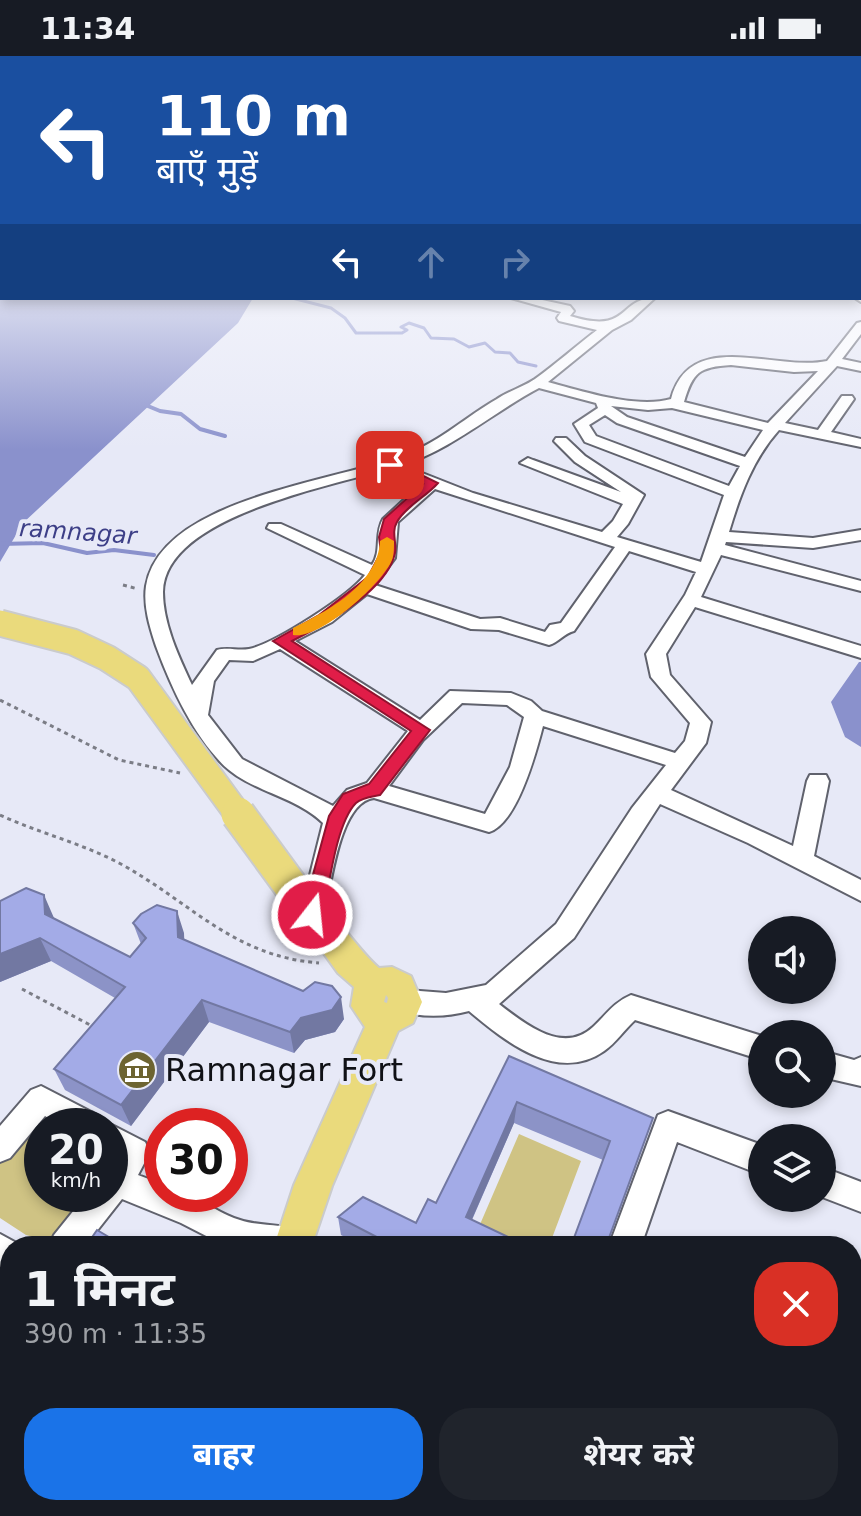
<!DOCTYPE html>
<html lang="hi">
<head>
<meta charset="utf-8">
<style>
  :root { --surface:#171b24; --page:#20242c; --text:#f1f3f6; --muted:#9ea1a6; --accent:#1a73e8 }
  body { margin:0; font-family:"DejaVu Sans","Noto Sans Devanagari",sans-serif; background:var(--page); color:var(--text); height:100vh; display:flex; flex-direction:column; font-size:30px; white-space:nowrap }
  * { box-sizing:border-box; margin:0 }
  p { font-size:26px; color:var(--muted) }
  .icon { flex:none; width:44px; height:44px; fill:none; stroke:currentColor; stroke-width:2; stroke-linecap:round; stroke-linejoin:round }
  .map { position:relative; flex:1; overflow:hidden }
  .panel { position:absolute; left:0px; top:1180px; width:862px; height:280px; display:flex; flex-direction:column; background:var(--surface); border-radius:32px 32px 0 0; box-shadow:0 4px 12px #0003 }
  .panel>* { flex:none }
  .guide { position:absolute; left:0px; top:0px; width:862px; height:244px; box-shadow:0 4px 12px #0003; background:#1a4fa0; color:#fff; overflow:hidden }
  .controls { position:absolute; left:748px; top:860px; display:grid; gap:16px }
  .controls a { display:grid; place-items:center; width:88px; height:88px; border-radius:50%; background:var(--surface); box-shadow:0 4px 12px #0003; font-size:40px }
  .speed { position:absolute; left:24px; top:1052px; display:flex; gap:16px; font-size:40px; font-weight:700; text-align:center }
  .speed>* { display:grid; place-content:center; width:104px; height:104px; border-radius:50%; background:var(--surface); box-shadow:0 4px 12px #0003; line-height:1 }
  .speed small { font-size:20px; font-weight:400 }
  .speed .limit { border:12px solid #d22; background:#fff; color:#111 }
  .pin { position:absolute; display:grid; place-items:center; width:68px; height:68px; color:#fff; margin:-34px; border-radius:16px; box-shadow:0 4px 12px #0006 }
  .me { position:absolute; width:88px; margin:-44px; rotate:16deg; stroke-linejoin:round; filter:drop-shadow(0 0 6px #0008) }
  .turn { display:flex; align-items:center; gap:28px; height:168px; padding:0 24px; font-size:36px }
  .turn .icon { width:104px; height:104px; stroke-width:2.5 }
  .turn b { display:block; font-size:56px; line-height:68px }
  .lanes { display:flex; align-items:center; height:76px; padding:0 24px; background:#0003; justify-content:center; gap:40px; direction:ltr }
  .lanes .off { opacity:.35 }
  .round { display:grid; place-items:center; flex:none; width:84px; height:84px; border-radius:32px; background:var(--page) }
  .headline { display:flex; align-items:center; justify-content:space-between; height:136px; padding:0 24px }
  h1 { font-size:48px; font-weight:700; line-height:60px }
  .button { display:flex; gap:16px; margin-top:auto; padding:16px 24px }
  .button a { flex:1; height:92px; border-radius:32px; background:var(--accent); color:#fff; font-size:32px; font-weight:700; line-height:92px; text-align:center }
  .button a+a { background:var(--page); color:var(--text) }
  .status { display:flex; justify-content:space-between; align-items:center; height:56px; padding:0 40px; background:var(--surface); direction:ltr }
  .status svg { height:22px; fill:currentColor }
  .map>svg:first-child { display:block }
  .green { fill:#cfc384 }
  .water { fill:#8a91cc }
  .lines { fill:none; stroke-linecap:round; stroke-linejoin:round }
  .stream-far1 { stroke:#8a91cc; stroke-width:3 }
  .stream { stroke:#8a91cc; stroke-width:4 }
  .minor-casing { stroke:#60626d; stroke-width:4 }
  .major-casing { stroke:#cacbcc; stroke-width:4 }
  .path { stroke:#7b7d86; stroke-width:3; stroke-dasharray:4 4; stroke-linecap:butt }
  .minor { fill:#fff; fill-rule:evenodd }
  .major { fill:#eada7c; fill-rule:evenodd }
  .major-bridge-far1-casing { stroke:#cacbcc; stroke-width:29; stroke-linecap:butt }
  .major-bridge-casing { stroke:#cacbcc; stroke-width:37; stroke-linecap:butt }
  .major-bridge-far1 { stroke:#eada7c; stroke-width:25 }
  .major-bridge { stroke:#eada7c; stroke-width:33 }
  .wall { fill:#8c93c7 }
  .shaded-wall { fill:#7278a2 }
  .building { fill:#a3abe7; stroke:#7278a2; stroke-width:2 }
  .route { fill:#e11d48; stroke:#92132f; stroke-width:2 }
  .slow { fill:#f59e0b }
  .labels { text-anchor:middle; stroke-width:8; stroke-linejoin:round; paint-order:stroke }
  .far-water-label { font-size:24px; font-style:italic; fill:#3d3f87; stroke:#e7e9f7 }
  .near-poi-label { font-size:32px; fill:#101116; stroke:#e7e9f7; text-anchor:start }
</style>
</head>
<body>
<div class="status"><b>11:34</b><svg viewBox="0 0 49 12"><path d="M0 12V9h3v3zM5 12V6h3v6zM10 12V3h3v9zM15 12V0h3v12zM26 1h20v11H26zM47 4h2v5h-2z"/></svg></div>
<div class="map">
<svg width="861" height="1460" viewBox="0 0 861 1460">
  <rect width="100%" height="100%" fill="#e7e9f7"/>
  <!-- green -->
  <path class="green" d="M47 1064 61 1070H42V1138H92L59 1179 48 1185 26 1179 0 1162V1108L30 1073Z
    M519 1078 581 1105 549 1190H514L478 1173Z"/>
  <!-- water -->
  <path class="water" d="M0 190 2 242H253L238 267 23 467 0 506Z
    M859 606H861V691L845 681 831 646Z"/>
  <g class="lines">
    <!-- stream-far1 -->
    <path class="stream-far1" d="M292 242 331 252 345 262 356 277H402L407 274 401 271 409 267 424 272 431 282 454 283 469 291 485 287 495 296 510 297 518 306 536 310"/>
    <!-- stream -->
    <path class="stream" d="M143 348 160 355 181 358 200 373 225 380
      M0 488 43 487 87 497 114 494 154 499"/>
    <!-- minor casing -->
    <g class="minor-casing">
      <path id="minor" d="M860 218H861V224H860Z
        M860 237 861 238V246L855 242H860Z
        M511 242H533L570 250 574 255 570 260C631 279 617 242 655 242L631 264 612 274 548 326C582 335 636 353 671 343 690 271 775 316 827 305L857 267 861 266V278L842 303 861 307V315L837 310 785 367 818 374 842 340H852L854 343 831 376 861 383V391L779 374C753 403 740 439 729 476L813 482 861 474V484L813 492 726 486 725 489 861 525V535L721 499 701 541 861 590V602L695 551 666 598 670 619 711 666 706 687 671 734 793 790 807 725 810 719H826L829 725 814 800 861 824V845L748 787 660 748 574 882 499 948C525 968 563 999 593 971 606 959 614 946 631 939L762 980V1004L635 964C624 974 616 987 604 995 557 1028 505 985 469 955 446 961 421 962 398 954L394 946 398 938 407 934 446 937 486 929 556 868 632 752 666 709 543 670C536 697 517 768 489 776L374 742C339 746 331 830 324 859L321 866 312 869 303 866 300 859 323 767C292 737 244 736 216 701 189 670 170 628 156 590 150 572 143 550 146 530 161 441 339 426 409 397 442 384 467 360 497 343 509 335 523 331 535 323 556 308 576 290 597 274L559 265 557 262 561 256ZM731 309 794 316 818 315 768 367 684 346C693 316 699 311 731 309ZM539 332 596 347 598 352 574 368 585 386 724 439 701 506 617 481 628 468 644 439 585 400 566 382H556L554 385 575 406 621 436 533 404 528 402 520 407 623 448 613 465 602 476 473 437 402 409C453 393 493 356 539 332ZM611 350 648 354 672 352 763 374 745 401 627 361ZM605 359 617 367 740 410 729 430 596 380 589 369ZM387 413 422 427 383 463C374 478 382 495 372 509L281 468H269L267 472 365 519C349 540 274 588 249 593 238 595 228 591 217 594L192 629C179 601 163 568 163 536 164 461 328 431 387 413ZM435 433 615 491 561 567 550 569 545 576 500 562 480 563 375 529 395 502 398 466ZM629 495 696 516 685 539 646 598 651 621 690 667 685 685 675 697 542 655 531 645 511 637 450 635 420 664 295 585 332 566 367 538 471 573 499 574 549 589C559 586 563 578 574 575ZM280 593 408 675 367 727 347 734 333 750 242 703 208 659 214 625 229 604 253 605ZM462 647 507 649 524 661 510 711 485 758 389 730 423 684Z
        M822 995 854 1004 861 1001V1030L822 1021Z
        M41 1030 99 1060 104 1070H62L45 1060 10 1102 0 1106V1070L31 1034Z
        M668 1055 762 1089V1119L677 1086 641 1190H609L658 1059Z
        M110 1068 145 1086 150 1096 138 1119 162 1128V1138C205 1138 206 1153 240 1164 261 1171 284 1167 304 1176L308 1190H216L218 1186 181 1167 122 1143 85 1190H49L54 1179 87 1138H110V1108L115 1101 110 1098V1070H105Z
        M822 1111 861 1126V1156L822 1141Z
        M0 1178 22 1190H10V1215L0 1211Z
        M852 1274 861 1278V1313L852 1309Z
        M0 1373 10 1377 8 1415 0 1412Z
        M94 1450H132L129 1460H91Z
        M281 1450H321L316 1460H277Z"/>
    </g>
    <!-- major casing -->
    <g class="major-casing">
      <path id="major" d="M312 846C335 854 358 895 379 912L392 911 411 920 422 946 413 967 398 975 332 1130 313 1186 315 1190H274L294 1129 365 971 351 950 354 931 338 917 296 859 301 850ZM386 939 388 942 387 947 384 946Z
        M681 1450H741L745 1460H686Z"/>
    </g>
    <!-- path -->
    <path class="path" d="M123 529 138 533
      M0 644 119 704 180 717
      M0 759C39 777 81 787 119 807 191 846 232 900 319 907
      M22 933 92 970"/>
    <!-- minor -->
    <use href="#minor" class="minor"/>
    <!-- major -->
    <use href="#major" class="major"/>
    <!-- major-bridge-far1 casing -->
    <g class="major-bridge-far1-casing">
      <path id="major-bridge-far1" d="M0 567 73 586 107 602 138 622 239 760"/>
    </g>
    <!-- major-bridge casing -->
    <g class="major-bridge-casing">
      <path id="major-bridge" d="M238 758 312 859"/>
    </g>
    <!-- major-bridge-far1 -->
    <use href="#major-bridge-far1" class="major-bridge-far1"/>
    <!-- major-bridge -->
    <use href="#major-bridge" class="major-bridge"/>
  </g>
  <!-- wall -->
  <path class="wall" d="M0 845 54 863 130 901 141 888 133 867 184 877V884L344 963 335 976 305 984 294 997 209 966 131 1070 65 1034 54 1013 115 942 51 905 0 926Z
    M509 1000 653 1062 603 1104 514 1067 472 1164 527 1190H362L341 1179 338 1161 416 1167 436 1147Z"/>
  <!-- shaded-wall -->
  <path class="shaded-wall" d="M44 839 54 862 55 881 45 858Z
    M177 855 184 877 185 904 178 881Z
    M40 882 51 905 0 926V898Z
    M341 941 344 963 335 976 305 984 294 997 290 976 301 962Z
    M202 944 209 966 131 1070 121 1049Z
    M517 1046 514 1067 465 1179 466 1161Z
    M10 1372V1384L5 1380Z"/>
  <!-- building -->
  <path class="building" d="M26 832 44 839 45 858 130 901 146 882 133 867 141 858 157 849 177 855 178 881 303 935 315 926 332 930 341 941 332 954 301 962 290 976 202 944 121 1049 54 1013 125 931 40 882 0 898V845Z
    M509 1000 653 1062 606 1190H571L610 1085 517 1046 466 1161 527 1190H394L338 1161 363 1141 416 1167 428 1143 436 1147Z
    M97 1174 124 1190H86Z
    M0 1258 10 1264V1372L5 1380 0 1376Z"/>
  <!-- sky -->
  <linearGradient id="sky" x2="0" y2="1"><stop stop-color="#82a6dd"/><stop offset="0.48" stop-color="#f4f5fb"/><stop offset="1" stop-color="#f4f5fb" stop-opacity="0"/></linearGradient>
  <rect width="861" height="394" fill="url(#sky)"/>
  <!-- route -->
  <path class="route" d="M386 406H395L438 427C427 440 405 451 397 466 391 476 397 487 395 497 387 535 324 569 292 585L430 674 380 739C372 741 363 741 356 747 336 767 329 831 323 859L320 865 312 867 305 865 302 859 329 760 343 738 369 728 411 675 273 585 319 559 368 521 381 496 379 481 384 463 423 428 386 412Z"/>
  <!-- slow -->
  <path class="slow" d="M387 481 394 485C394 491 394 499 392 504 382 528 320 584 293 579V572C328 555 378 528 380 485Z"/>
  <!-- icons -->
  <defs>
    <g id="museum-disc" transform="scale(2)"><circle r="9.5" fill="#6d6431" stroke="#e7e9f7"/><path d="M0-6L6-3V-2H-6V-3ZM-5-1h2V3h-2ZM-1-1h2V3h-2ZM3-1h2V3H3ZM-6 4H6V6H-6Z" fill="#fff"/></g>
  </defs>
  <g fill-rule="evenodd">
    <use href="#museum-disc" x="137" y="1014"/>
  </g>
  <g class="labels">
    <!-- far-water labels -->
    <g class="far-water-label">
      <text transform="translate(78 476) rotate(4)" y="8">ramnagar</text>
    </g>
    <!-- near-poi labels -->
    <g class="near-poi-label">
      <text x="165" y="1025">Ramnagar Fort</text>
    </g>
  </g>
</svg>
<div class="controls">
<a><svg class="icon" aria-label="sound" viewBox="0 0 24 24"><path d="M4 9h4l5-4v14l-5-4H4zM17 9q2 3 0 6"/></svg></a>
<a><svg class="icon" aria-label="search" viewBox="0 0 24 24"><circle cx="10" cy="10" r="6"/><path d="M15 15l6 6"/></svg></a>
<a><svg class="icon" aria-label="layers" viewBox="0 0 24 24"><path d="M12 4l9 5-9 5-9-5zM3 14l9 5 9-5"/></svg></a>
</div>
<div class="speed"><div>20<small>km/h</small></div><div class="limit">30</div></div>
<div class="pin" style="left:390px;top:409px;background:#d93025"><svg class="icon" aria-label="arrive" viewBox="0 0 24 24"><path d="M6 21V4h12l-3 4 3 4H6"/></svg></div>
<svg class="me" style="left:312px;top:859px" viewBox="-20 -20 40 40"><circle r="17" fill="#e11d48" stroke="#fff" stroke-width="3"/><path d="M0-11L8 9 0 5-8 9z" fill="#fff"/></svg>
<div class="guide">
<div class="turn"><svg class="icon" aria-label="left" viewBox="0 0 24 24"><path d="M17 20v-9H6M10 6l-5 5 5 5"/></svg><div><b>110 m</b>बाएँ मुड़ें</div></div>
<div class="lanes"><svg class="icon" aria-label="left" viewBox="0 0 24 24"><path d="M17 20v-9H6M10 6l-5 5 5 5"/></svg><svg class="icon off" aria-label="ahead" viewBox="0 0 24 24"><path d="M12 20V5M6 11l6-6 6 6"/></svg><svg class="icon off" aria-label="right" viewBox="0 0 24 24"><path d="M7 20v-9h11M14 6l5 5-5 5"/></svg></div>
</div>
<section class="panel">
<div class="headline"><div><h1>1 मिनट</h1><p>390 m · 11:35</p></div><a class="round" style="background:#d93025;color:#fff"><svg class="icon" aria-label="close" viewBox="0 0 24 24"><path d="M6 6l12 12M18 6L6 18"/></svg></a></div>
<div class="button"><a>बाहर</a><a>शेयर करें</a></div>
</section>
</div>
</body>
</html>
